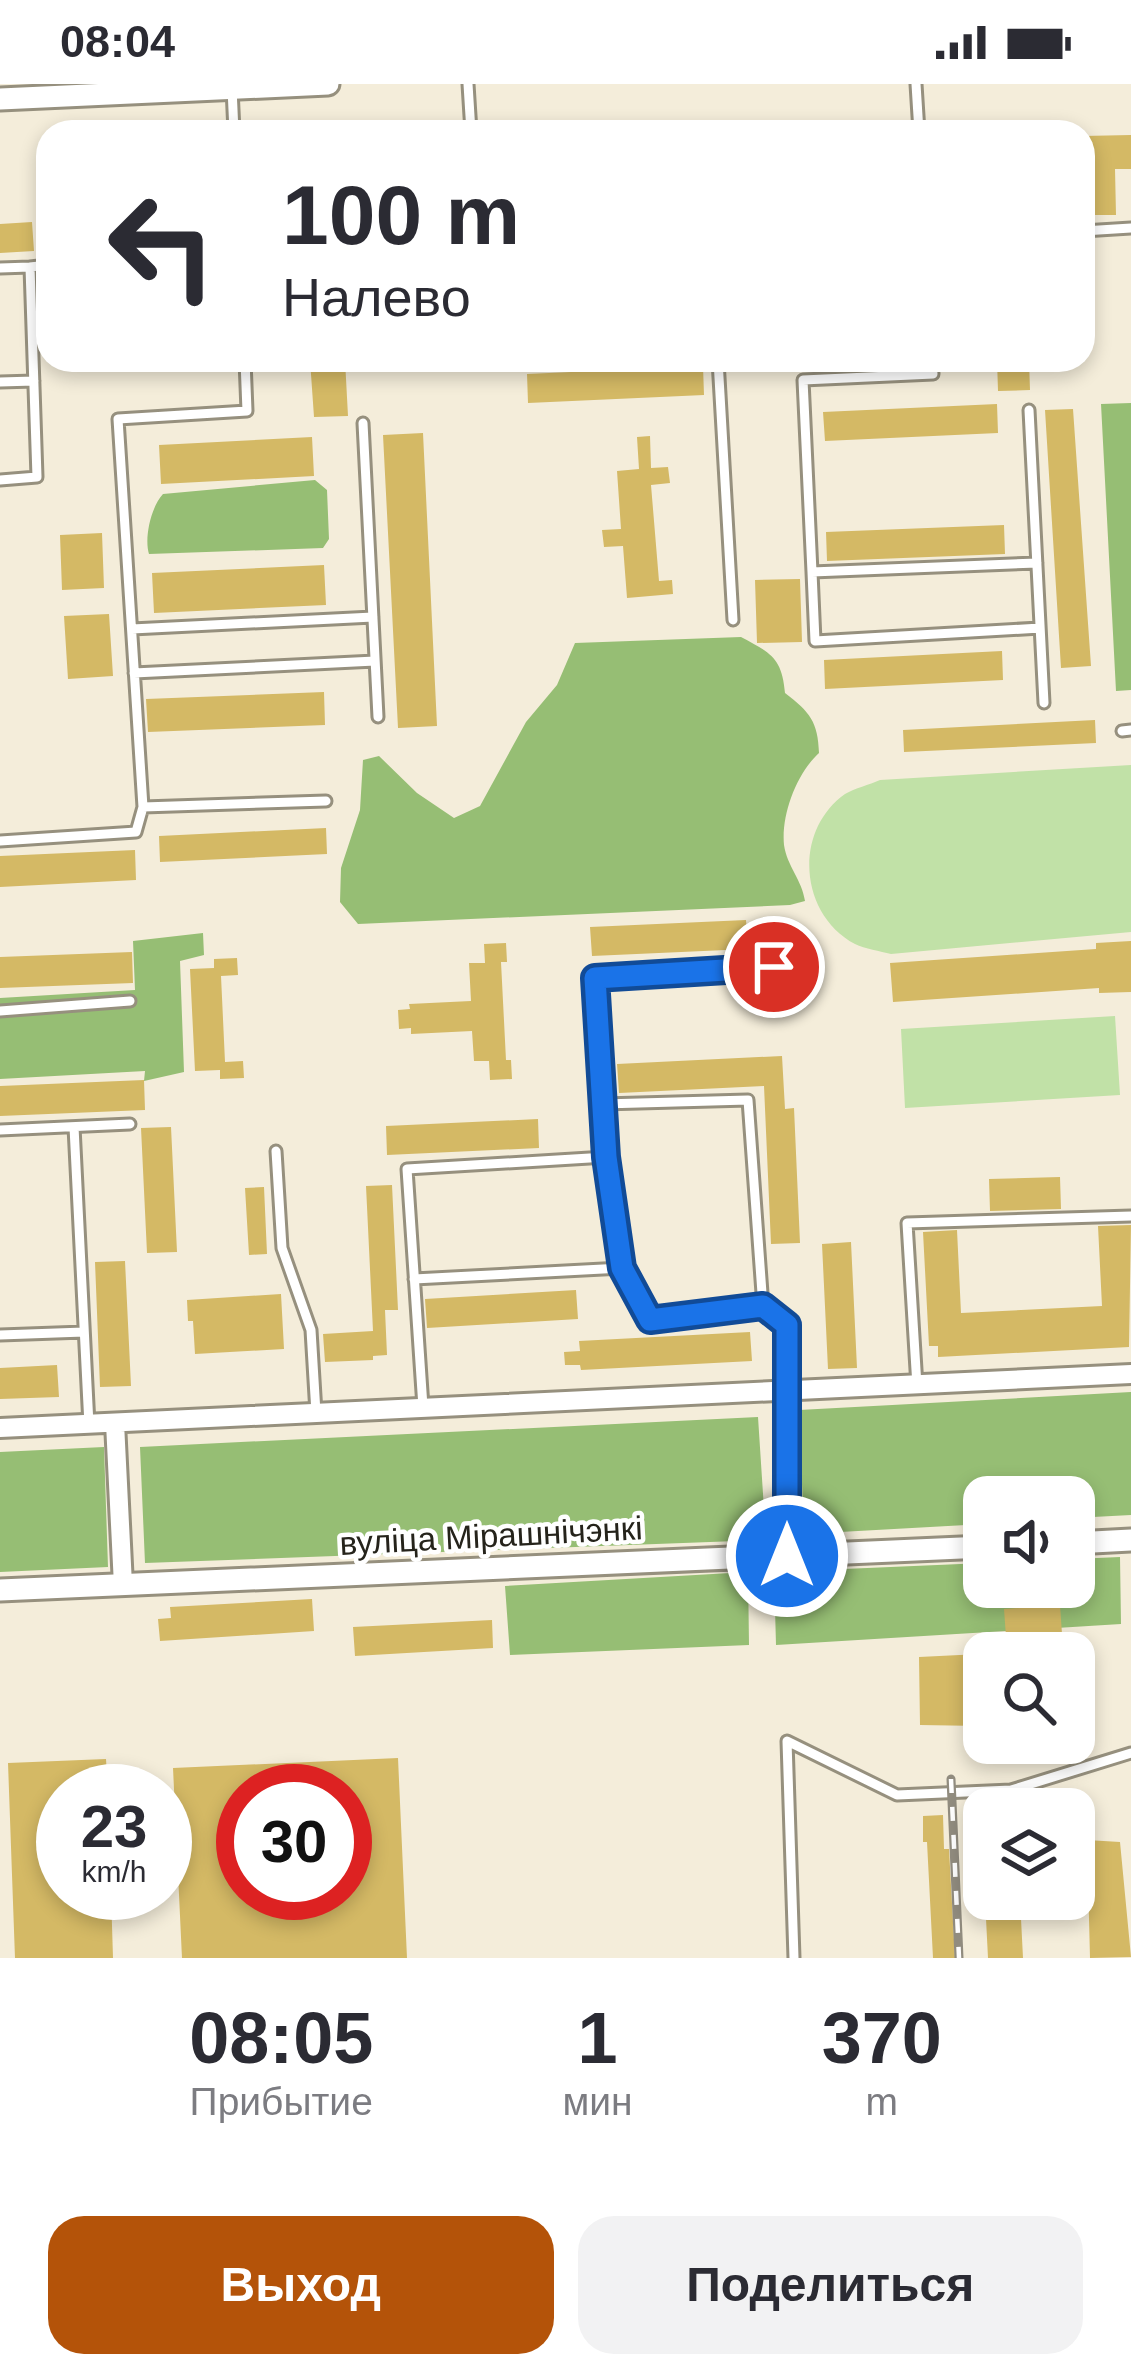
<!DOCTYPE html>
<html lang="ru">
<head>
<meta charset="utf-8">
<style>
  :root { --surface:#fff; --page:#f2f2f3; --text:#2b2b33; --muted:#7c7c81; --accent:#b45309 }
  body { margin:0; font-family:Arial,sans-serif; background:var(--page); color:var(--text); height:100vh; display:flex; flex-direction:column; font-size:45px; white-space:nowrap }
  * { box-sizing:border-box; margin:0 }
  p { font-size:39px; color:var(--muted) }
  .icon { flex:none; width:66px; height:66px; fill:none; stroke:currentColor; stroke-width:2; stroke-linecap:round; stroke-linejoin:round }
  .map { position:relative; height:1874px; overflow:hidden }
  .sheet { display:flex; flex-direction:column; background:var(--surface); flex:1 }
  .sheet>* { flex:none }
  .guide { position:absolute; left:36px; top:36px; width:1059px; height:252px; border-radius:36px; box-shadow:0 6px 18px #0003; background:#fff; color:var(--text); overflow:hidden }
  .fabs { position:absolute; left:963px; top:1392px; display:grid; gap:24px }
  .fabs a { display:grid; place-items:center; width:132px; height:132px; border-radius:24px; background:var(--surface); box-shadow:0 6px 18px #0003; font-size:60px }
  .speed { position:absolute; left:36px; top:1680px; display:flex; gap:24px; font-size:60px; font-weight:700; text-align:center }
  .speed>* { display:grid; place-content:center; width:156px; height:156px; border-radius:50%; background:var(--surface); box-shadow:0 6px 18px #0003; line-height:1 }
  .speed small { font-size:30px; font-weight:400 }
  .speed .limit { border:18px solid #d22; background:#fff; color:#111 }
  .pin { position:absolute; display:grid; place-items:center; width:102px; height:102px; color:#fff; margin:-51px; border:6px solid #fff; border-radius:50%; box-shadow:0 3px 12px #0007 }
  .me { position:absolute; width:132px; margin:-66px; rotate:0deg; stroke-linejoin:round; filter:drop-shadow(0 0 9px #0008) }
  .turn { display:flex; align-items:center; gap:42px; height:252px; padding:0 48px; font-size:54px }
  .turn .icon { width:156px; height:156px; stroke-width:2.5 }
  .turn b { display:block; font-size:84px; line-height:102px }
  .eta { display:flex; justify-content:space-evenly; align-items:center; height:204px; text-align:center }
  .eta b { font-size:72px; font-weight:600; line-height:84px }
  .button { display:flex; gap:24px; margin-top:auto; padding:24px 48px }
  .button a { flex:1; height:138px; border-radius:36px; background:var(--accent); color:#fff; font-size:48px; font-weight:600; line-height:138px; text-align:center }
  .button a+a { background:var(--page); color:var(--text) }
  .status { display:flex; justify-content:space-between; align-items:center; height:84px; padding:0 60px; background:var(--surface); direction:ltr }
  .status svg { height:33px; fill:currentColor }
  .map>svg:first-child { display:block }
  .green { fill:#c1e1a7 }
  .forest { fill:#96be74 }
  .building { fill:#d4b965; fill-rule:evenodd }
  .lines { fill:none; stroke-linecap:round; stroke-linejoin:round }
  .service-casing { stroke:#96907e; stroke-width:15 }
  .minor-casing { stroke:#96907e; stroke-width:24 }
  .tertiary-casing { stroke:#96907e; stroke-width:27 }
  .service { stroke:#fff; stroke-width:9 }
  .minor { stroke:#fff; stroke-width:18 }
  .tertiary { stroke:#fff; stroke-width:21 }
  .rail-casing { stroke:#918c7f; stroke-width:9 }
  .rail { stroke:#fff; stroke-width:4.5; stroke-dasharray:14; stroke-linecap:butt }
  .route-casing { stroke:#114b97; stroke-width:30 }
  .route { stroke:#1a73e8; stroke-width:21 }
  .labels { text-anchor:middle; stroke-width:9; stroke-linejoin:round; paint-order:stroke }
  .street-label { font-size:33px; fill:#25231b; stroke:#fff }
</style>
</head>
<body>
<div class="status"><b>08:04</b><svg viewBox="0 0 49 12"><path d="M0 12V9h3v3zM5 12V6h3v6zM10 12V3h3v9zM15 12V0h3v12zM26 1h20v11H26zM47 4h2v5h-2z"/></svg></div>
<div class="map">
<svg width="1131" height="1874" viewBox="0 0 1131 1874">
  <rect width="100%" height="100%" fill="#f4edda"/>
  <!-- green -->
  <path class="green" d="M1131 681V848L891 870C880 867 865 865 855 860 799 830 793 747 845 710 855 704 869 701 880 696Z
    M1115 932 1120 1011 905 1024 901 945Z"/>
  <!-- forest -->
  <path class="forest" d="M1131 319V606L1116 607 1101 320Z
    M315 396 327 406 329 455 323 464 149 470C144 454 151 423 163 410Z
    M741 553C771 569 782 574 785 609 810 628 818 638 819 669 797 689 781 730 784 761 787 782 802 796 805 817L790 821 358 840 340 818 341 784 360 726 363 676 379 672 417 709 454 734 480 722 526 638 557 601 575 559Z
    M203 849 204 871 180 877 184 988 144 997 145 987 0 995V914L135 906 133 857Z
    M1131 1308V1431L1074 1434V1413H984V1440L804 1450 799 1326Z
    M758 1333 766 1456 145 1479 140 1363Z
    M104 1363 108 1483 0 1488V1368Z
    M1120 1473 1121 1540 776 1561 774 1488 984 1479V1503H1074V1475Z
    M748 1488 749 1561 510 1571 505 1502Z"/>
  <!-- building -->
  <path class="building" d="M1131 51V85H1115L1116 131H1083V52Z
    M32 138 34 167 0 169V140Z
    M310 276H345L348 332 314 333Z
    M997 276H1029L1030 306 998 307Z
    M703 282 704 311 528 319 527 290Z
    M997 320 998 349 825 357 823 328Z
    M1073 325 1091 582 1061 584 1045 326Z
    M423 349 437 642 398 644 383 351Z
    M650 352 651 384 668 383 670 399 651 401 659 497 672 496 673 510 627 514 623 462 604 463 602 446 621 445 617 387 639 385 637 353Z
    M312 353 314 392 161 400 159 361Z
    M1004 441 1005 470 827 477 826 448Z
    M102 449 104 504 62 506 60 451Z
    M324 481 326 521 154 529 152 489Z
    M800 495 802 558 757 559 755 496Z
    M109 530 113 592 68 595 64 532Z
    M1002 567 1003 596 825 605 824 576Z
    M324 608 325 641 148 648 146 615Z
    M1095 636 1096 659 904 668 903 646Z
    M326 744 327 770 160 778 159 752Z
    M135 766 136 796 0 803V772Z
    M746 836 748 865 592 872 590 843Z
    M1131 857V908L1099 909V904L893 918 890 879 1096 865V859Z
    M506 859 507 878H501L506 976H511L512 995 490 996 489 977H474L472 947 411 950V944L399 945 398 926 410 925 409 920 471 917 469 879H485L484 860Z
    M132 868 133 899 0 904V873Z
    M237 874 238 891 221 892 225 978 243 977 244 994 220 995V986L195 987 190 885 214 884V875Z
    M782 972 785 1025 794 1024 800 1159 771 1160 764 1002 619 1009 617 980Z
    M144 996 145 1026 0 1032V1002Z
    M538 1035 539 1064 387 1071 386 1042Z
    M171 1043 177 1168 147 1169 141 1044Z
    M1060 1093 1061 1125 990 1127 989 1095Z
    M392 1101 398 1226H385L387 1271 373 1272V1276L325 1278 323 1250 373 1247 366 1102Z
    M264 1103 267 1170 249 1171 245 1104Z
    M1131 1141 1129 1263 938 1273V1262H929L923 1148 957 1146 961 1229 1102 1222 1098 1142Z
    M851 1158 857 1284 828 1285 822 1160Z
    M125 1177 131 1302 100 1303 95 1178Z
    M576 1206 578 1235 427 1244 425 1215Z
    M281 1210 284 1265 195 1270 193 1237H188L187 1216Z
    M750 1248 752 1277 581 1286 580 1281H565L564 1268 580 1267 579 1257Z
    M57 1281 59 1313 0 1315V1284Z
    M312 1515 314 1547 160 1557 158 1535 171 1534 170 1523Z
    M1060 1521 1062 1550 1006 1553 1004 1525Z
    M492 1536 493 1564 355 1572 353 1543Z
    M980 1570 981 1642 920 1641 919 1573Z
    M398 1674 407 1874H182L173 1684ZM243 1707H345V1809H243Z
    M106 1675 108 1707H63V1809H111L113 1874H15L8 1679Z
    M943 1731 944 1765H949L955 1874H933L927 1758H923V1732Z
    M1087 1756 1120 1758 1131 1873 1090 1874Z
    M985 1815H1020L1023 1874H988Z"/>
  <g class="lines">
    <!-- service casing -->
    <g class="service-casing">
      <path id="service" d="M468 0 471 48
        M916 0 919 48
        M232 4 234 48
        M1083 147 1131 144
        M0 184 30 183
        M718 276 733 536
        M932 276 933 290 803 296 812 488 1037 479
        M0 298 34 297
        M1029 326 1044 619
        M363 339 378 633
        M0 396 37 393 30 183 48 181
        M812 488 815 557 1040 544
        M132 545 373 533
        M134 589 375 577
        M1122 647 1131 646
        M143 723 118 335 247 327 245 276
        M0 757 136 748 143 723 326 717
        M0 927 130 917
        M603 1020 748 1016 763 1223 650 1236 622 1184
        M74 1043 89 1341
        M0 1046 130 1040
        M276 1067 282 1164 311 1246 316 1329
        M414 1195 622 1184 606 1073
        M763 1223 787 1241 786 1307
        M0 1251 84 1248
        M917 1302 907 1139 1131 1132
        M423 1323 407 1085 606 1073 595 894 774 883
        M794 1874 787 1657 897 1711 1011 1706 1131 1669"/>
    </g>
    <!-- minor casing -->
    <g class="minor-casing">
      <path id="minor" d="M786 1307 787 1471
        M115 1339 123 1501
        M0 1344 1131 1290"/>
    </g>
    <!-- tertiary casing -->
    <g class="tertiary-casing">
      <path id="tertiary" d="M0 15 328 0
        M1074 1459 1131 1456
        M0 1506 984 1463"/>
    </g>
    <!-- service -->
    <use href="#service" class="service"/>
    <!-- minor -->
    <use href="#minor" class="minor"/>
    <!-- tertiary -->
    <use href="#tertiary" class="tertiary"/>
    <!-- rail casing -->
    <g class="rail-casing">
      <path id="rail" d="M951 1695 959 1874"/>
    </g>
    <!-- rail -->
    <use href="#rail" class="rail"/>
  </g>
  <g class="lines">
    <!-- route casing -->
    <g class="route-casing">
      <path id="route" d="M774 883 595 894 606 1073 622 1184 650 1236 763 1222 787 1241V1472"/>
    </g>
    <!-- route -->
    <use href="#route" class="route"/>
  </g>
  <g class="labels">
    <!-- street labels -->
    <g class="street-label">
      <text transform="translate(491 1451) rotate(-3)" y="12">вуліца Мірашнічэнкі</text>
    </g>
  </g>
</svg>
<div class="fabs">
<a><svg class="icon" aria-label="sound" viewBox="0 0 24 24"><path d="M4 9h4l5-4v14l-5-4H4zM17 9q2 3 0 6"/></svg></a>
<a><svg class="icon" aria-label="search" viewBox="0 0 24 24"><circle cx="10" cy="10" r="6"/><path d="M15 15l6 6"/></svg></a>
<a><svg class="icon" aria-label="layers" viewBox="0 0 24 24"><path d="M12 4l9 5-9 5-9-5zM3 14l9 5 9-5"/></svg></a>
</div>
<div class="speed"><div>23<small>km/h</small></div><div class="limit">30</div></div>
<div class="pin" style="left:774px;top:883px;background:#d93025"><svg class="icon" aria-label="arrive" viewBox="0 0 24 24"><path d="M6 21V4h12l-3 4 3 4H6"/></svg></div>
<svg class="me" style="left:787px;top:1472px" viewBox="-20 -20 40 40"><circle r="17" fill="#1a73e8" stroke="#fff" stroke-width="3"/><path d="M0-11L8 9 0 5-8 9z" fill="#fff"/></svg>
<div class="guide">
<div class="turn"><svg class="icon" aria-label="left" viewBox="0 0 24 24"><path d="M17 20v-9H6M10 6l-5 5 5 5"/></svg><div><b>100 m</b>Налево</div></div>
</div>
</div>
<section class="sheet">
<div class="eta">
<div><b>08:05</b><p>Прибытие</p></div>
<div><b>1</b><p>мин</p></div>
<div><b>370</b><p>m</p></div>
</div>
<div class="button"><a>Выход</a><a>Поделиться</a></div>
</section>
</body>
</html>
